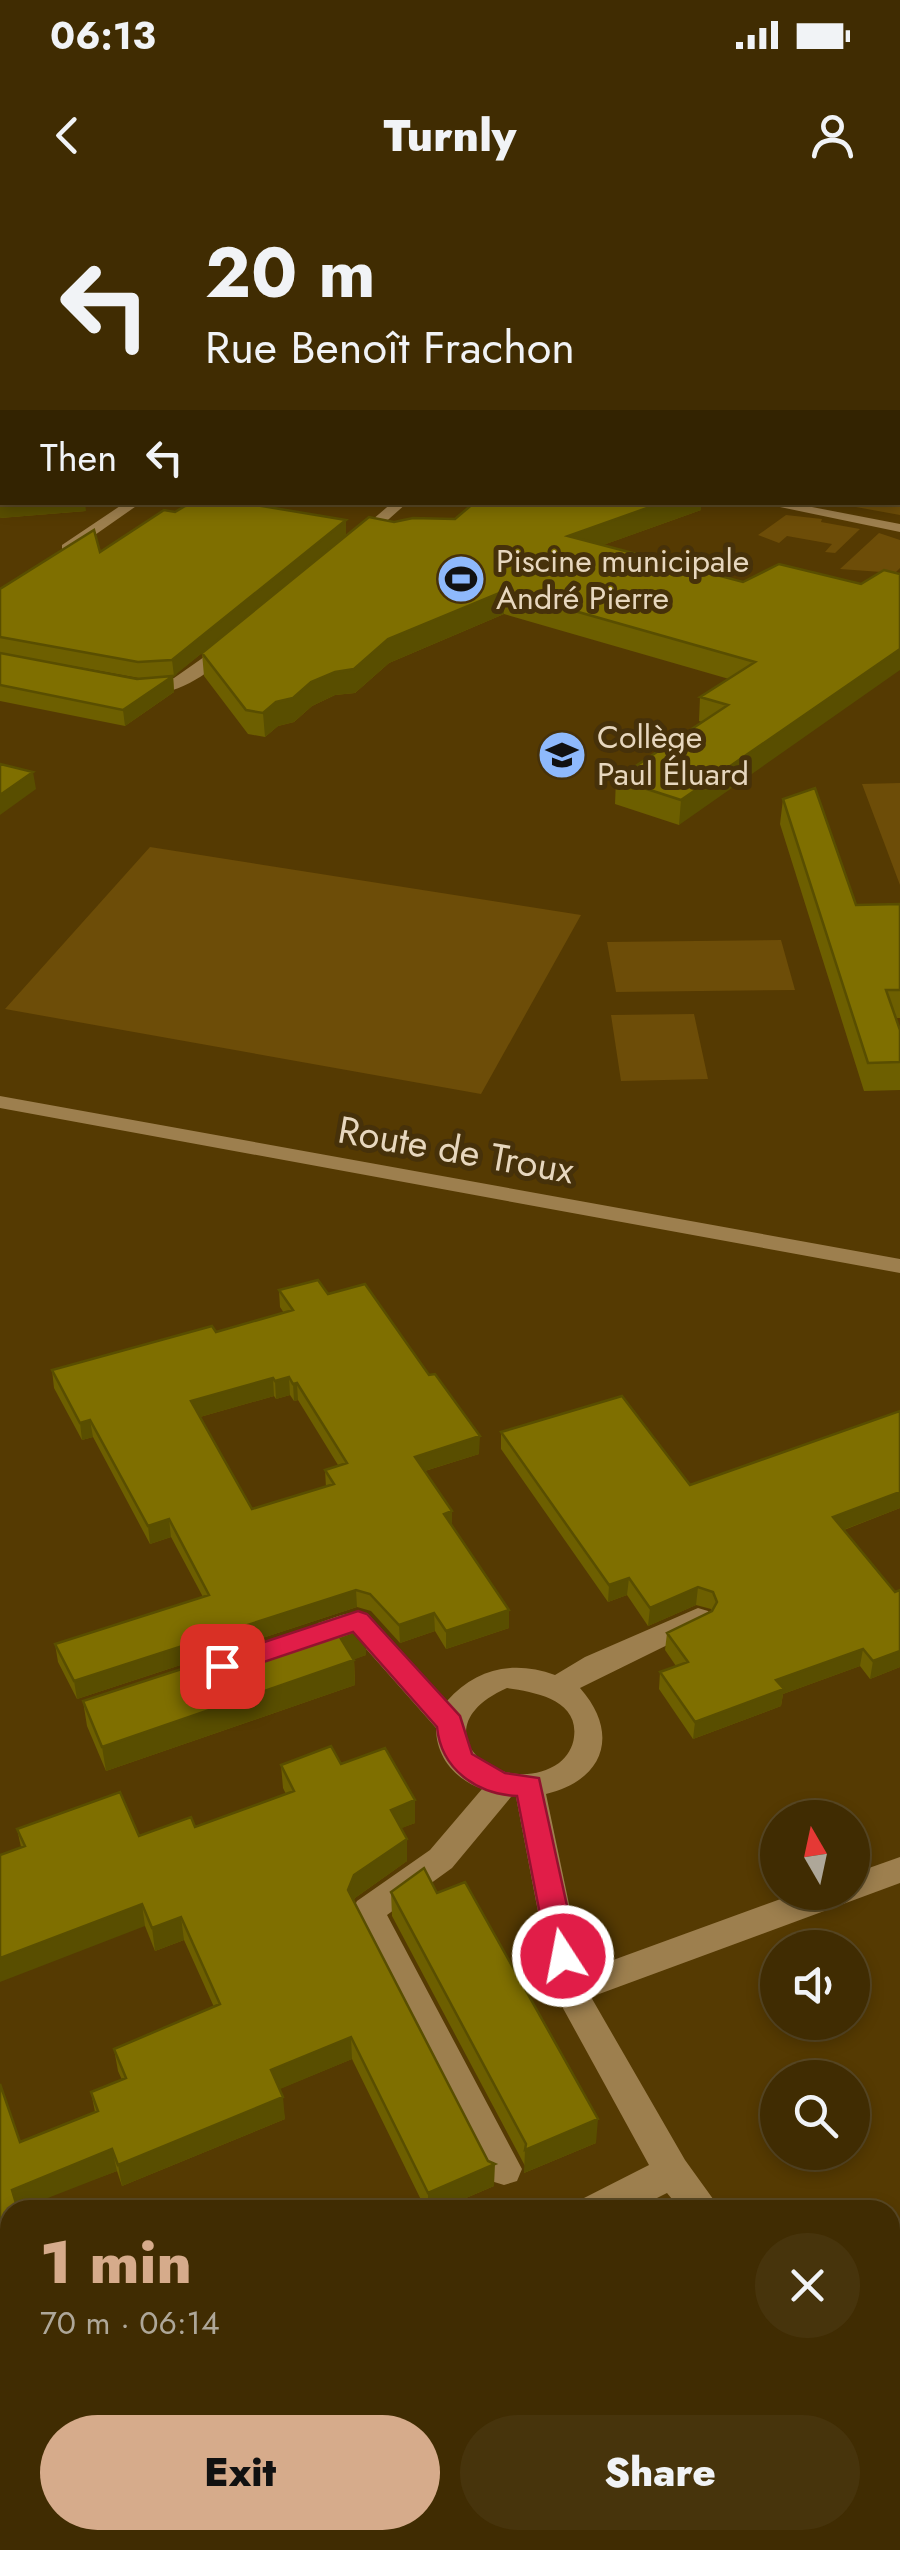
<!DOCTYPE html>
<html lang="en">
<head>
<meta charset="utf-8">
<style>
  :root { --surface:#402c02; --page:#47340c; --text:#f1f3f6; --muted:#aea799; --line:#594824; --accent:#d6ab8b }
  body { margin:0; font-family:Jost,sans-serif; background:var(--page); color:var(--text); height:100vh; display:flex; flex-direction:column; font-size:38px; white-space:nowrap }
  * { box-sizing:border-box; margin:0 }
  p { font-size:32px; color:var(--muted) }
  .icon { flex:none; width:55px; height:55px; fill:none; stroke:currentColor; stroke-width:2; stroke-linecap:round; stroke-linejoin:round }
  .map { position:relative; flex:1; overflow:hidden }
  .panel { position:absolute; left:0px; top:2000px; width:900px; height:350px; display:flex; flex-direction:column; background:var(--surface); border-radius:30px 30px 0 0; box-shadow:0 5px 15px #0003,0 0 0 2px var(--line) }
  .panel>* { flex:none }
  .top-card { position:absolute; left:0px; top:0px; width:900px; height:305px; box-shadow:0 5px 15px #0003,0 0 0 2px var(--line); background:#402c02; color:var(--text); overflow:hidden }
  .needle { width:65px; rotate:351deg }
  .buttons { position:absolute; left:760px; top:1600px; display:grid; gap:20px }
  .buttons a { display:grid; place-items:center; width:110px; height:110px; border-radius:50%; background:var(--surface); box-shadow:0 5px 15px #0003,0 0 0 2px var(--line); font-size:50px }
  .pin { position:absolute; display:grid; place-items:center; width:85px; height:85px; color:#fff; margin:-42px; border-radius:20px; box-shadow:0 5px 15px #0006 }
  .me { position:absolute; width:110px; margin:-55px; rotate:349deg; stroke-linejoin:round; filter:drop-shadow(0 0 8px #0008) }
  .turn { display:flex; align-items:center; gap:35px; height:210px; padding:0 40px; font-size:45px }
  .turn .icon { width:130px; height:130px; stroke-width:2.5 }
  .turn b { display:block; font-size:70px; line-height:85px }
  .then { display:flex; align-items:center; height:95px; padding:0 40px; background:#0003; gap:20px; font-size:38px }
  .round { display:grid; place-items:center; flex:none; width:105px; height:105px; border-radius:52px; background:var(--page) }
  .overview { display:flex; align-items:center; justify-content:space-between; height:170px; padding:0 40px }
  h1 { font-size:60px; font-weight:800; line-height:75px; color:var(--accent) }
  .cta { display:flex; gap:20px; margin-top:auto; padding:20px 40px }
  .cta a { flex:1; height:115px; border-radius:60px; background:var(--accent); color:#111; font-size:40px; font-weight:800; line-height:115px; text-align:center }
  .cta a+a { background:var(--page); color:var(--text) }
  .status { display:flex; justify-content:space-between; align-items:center; height:70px; padding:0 50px; background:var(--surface); direction:ltr }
  .status svg { height:28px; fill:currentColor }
  header { display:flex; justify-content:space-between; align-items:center; height:130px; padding:0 40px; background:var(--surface); font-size:45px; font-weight:800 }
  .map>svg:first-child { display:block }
  .green { fill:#6d4d08 }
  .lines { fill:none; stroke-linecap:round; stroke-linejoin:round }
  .minor { fill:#9d7f4e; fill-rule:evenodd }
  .tertiary { fill:#9d7f4e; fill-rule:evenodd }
  .wall { fill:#6d5f00; fill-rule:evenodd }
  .shaded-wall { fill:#594e00 }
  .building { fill:#7f6f00; stroke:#594e00; stroke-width:2.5; fill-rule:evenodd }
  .route { fill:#e11d48; stroke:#92132f; stroke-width:2.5 }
  .labels { text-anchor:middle; stroke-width:10; stroke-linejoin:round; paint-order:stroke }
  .far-poi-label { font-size:32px; fill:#e7d7be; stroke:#46310a; text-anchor:start }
  .street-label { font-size:38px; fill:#e7d7be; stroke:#46310a }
</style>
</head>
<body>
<div class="status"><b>06:13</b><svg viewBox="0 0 49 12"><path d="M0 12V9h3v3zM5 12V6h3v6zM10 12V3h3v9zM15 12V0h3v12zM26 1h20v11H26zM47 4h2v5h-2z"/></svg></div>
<header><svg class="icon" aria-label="back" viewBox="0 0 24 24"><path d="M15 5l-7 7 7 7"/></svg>Turnly<svg class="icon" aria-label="person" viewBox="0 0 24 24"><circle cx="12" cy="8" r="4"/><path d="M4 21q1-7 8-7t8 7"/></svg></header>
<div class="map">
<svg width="900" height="2350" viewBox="0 0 900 2350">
  <rect width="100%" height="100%" fill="#553a02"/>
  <!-- green -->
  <path class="green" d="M898 44H900V315L834 303 898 302Z
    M786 315 822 319 821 322 860 329 835 353 825 352 832 344 787 336 779 343 758 335Z
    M879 333 900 340V368L895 373 840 369Z
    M900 583V685L862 584Z
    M150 647 581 715 481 894 5 809Z
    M781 740 795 790 616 792 607 742Z
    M694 814 708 879 621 881 611 815Z
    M10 2193V2340H300L279 2350H0V2194Z"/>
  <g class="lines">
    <!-- minor -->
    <path class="minor" d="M126 302H142L72 351H62V345Z
      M393 302H408L361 344H351V338Z
      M224 443 237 446C216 469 166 508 134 487L174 478Z
      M698 1408 708 1411 712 1418 708 1425 580 1488C620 1533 605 1580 546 1594L583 1771 800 1692H852V1674L900 1657V1683L591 1797 685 1960 721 2010H681L667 1993 633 2010H579L584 1998 649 1965 553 1790 516 1597H511L452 1668 387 1715 522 1969 517 1981 504 1985 491 1981 352 1711 357 1701 430 1650 482 1589C455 1579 436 1557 436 1528L352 1433 328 1441 318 1437 314 1430 318 1423C334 1418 352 1409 368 1414L447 1501C476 1468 514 1460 555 1475L585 1457ZM507 1488C534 1492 579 1499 574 1537 573 1547 567 1557 559 1563 503 1602 413 1530 507 1488Z
      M890 2194 900 2198V2240L890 2236Z"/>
    <!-- tertiary -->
    <path class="tertiary" d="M756 302H786L900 324V332Z
      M0 896 900 1059V1073L0 908Z
      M900 2118V2159L890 2163V2123Z
      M551 2340H605L601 2350H547Z"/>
  </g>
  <!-- wall -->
  <path class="wall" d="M120 0H331L338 2H120Z
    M723 0H900V11H898V2H730Z
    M2 119V302L86 311 0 318V120Z
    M475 302H701V310L603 345 743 382 861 384 679 625 615 604 616 579 702 522 699 521 700 497 729 479 504 414 389 463 355 493 335 495 312 506 294 522 278 526 265 537 248 534 204 476 202 453 173 476 174 492 125 526 0 501V453L137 479 156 477 139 478 0 453V389L100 352 175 312 346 320V335L394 322 455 319Z
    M783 599 856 705 900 704V818H896L900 830V890L864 891 780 624Z
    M279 1090 328 1094 479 1254 425 1271 452 1326 509 1410V1428L446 1449 435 1431 400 1443 371 1411 357 1407 77 1499 58 1462 55 1444 203 1397 171 1337 150 1344 93 1237 82 1240 54 1188 52 1170 216 1132 284 1113 280 1107ZM290 1195 294 1201 298 1200 338 1265 325 1270 326 1287 252 1309 200 1217 274 1196 276 1199Z
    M501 1232 690 1285 900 1308 844 1330 895 1392 900 1390V1467L870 1479 860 1466 783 1494 781 1506 693 1539 659 1489 660 1472 676 1466 665 1450 667 1433 712 1411 711 1409 696 1405 648 1426 627 1395 608 1402 501 1249Z
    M366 1430V1455L354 1459 355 1485 106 1571 87 1526 83 1501Z
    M341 1564 415 1623 401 1628 407 1639V1661L355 1698 353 1701 494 1986 438 2010H426L352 1859 279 1889 285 1919 122 1986 117 1971 10 2010 20 1942 95 1912 91 1892 122 1880 118 1871 114 1849 214 1807 184 1740 155 1751 145 1726 21 1647 17 1629 139 1636 195 1627 286 1594 283 1588 281 1565Z
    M391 1692 437 1693 596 1943 524 1973 525 1966 392 1716Z"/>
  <!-- shaded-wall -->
  <path class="shaded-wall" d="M812 0H831V2H808Z
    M85 302 86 311 0 318V303Z
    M664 302H701V310L567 358 568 336Z
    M346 320V335L174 476 172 460Z
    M504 391V414L389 463 355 493 335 495 312 506 294 522 278 526 265 537 263 513 276 502 388 439Z
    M900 449V470L679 625 681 600Z
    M173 476 174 492 125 526 123 510Z
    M33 572 36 589 0 615V595Z
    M289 1177 290 1195 276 1199 275 1181Z
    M273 1178 274 1196 193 1219 191 1201Z
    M297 1183 298 1200 294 1201 293 1184Z
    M90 1220 93 1237 82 1240 80 1223Z
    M480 1236 479 1254 415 1274V1257Z
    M900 1292V1308L830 1335 833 1317Z
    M452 1311V1329L444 1314Z
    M169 1319 171 1337 150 1344 148 1326Z
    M629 1378 627 1395 608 1402 609 1385Z
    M698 1387 696 1405 648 1426 650 1408Z
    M356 1390 357 1407 77 1499 74 1481Z
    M509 1410V1428L446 1449V1431Z
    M434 1413 435 1431 400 1443 399 1425Z
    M366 1430V1455L342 1464 341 1439Z
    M863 1449 860 1466 783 1494 781 1506 693 1539 695 1522 776 1480Z
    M900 1451V1467L870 1479 873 1461Z
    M354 1460 355 1485 106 1571 102 1547Z
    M415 1600V1623L392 1632 391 1610Z
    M407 1639V1661L355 1698 349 1713 348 1690 354 1675Z
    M142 1704 145 1726 0 1782V1758Z
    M181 1717 184 1740 155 1751 152 1728Z
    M351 1837 352 1859 273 1892 271 1870Z
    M283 1897 285 1919 122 1986 118 1965Z
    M598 1919 596 1943 524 1973 525 1950Z
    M112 1949 117 1971 17 2010 12 1990Z
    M495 1964 494 1986 438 2010H428V1993Z
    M10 2024V2047L0 2052V2028Z"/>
  <!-- building -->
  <path class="building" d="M132 0H331L338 2H136H140Z
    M761 0H812L808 2H767Z
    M2 119V153L0 152V120Z
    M0 163H2V214H0Z
    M0 228H2V302L0 303Z
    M211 302H238L346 320 172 460 138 462 0 437V389L94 330 100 352 164 310 175 312 185 306Z
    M475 302H664L568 336 743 382 779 364 861 384 884 370 900 374V449L681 600 616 579 728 505 700 497 755 462 504 391 388 439 354 469 335 472 311 482 293 498 276 502 263 513 246 510 202 453 369 317 394 322 413 318 455 319Z
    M0 453 137 479 173 476 123 510 0 485Z
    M0 564 33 572 0 595Z
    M815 588 856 705 900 704V790H886L900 830V862L868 863 783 599Z
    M318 1080 328 1094 365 1084 429 1175 435 1174 480 1236 415 1257 452 1311 444 1314 509 1410 446 1431 434 1413 399 1425 370 1394 356 1390 74 1481 55 1444 209 1395 169 1319 148 1326 90 1220 80 1223 52 1170 212 1126 216 1132 293 1110 279 1090ZM289 1177 293 1184 297 1183 347 1263 325 1270 334 1284 252 1309 191 1201 273 1178 275 1181Z
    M622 1196 690 1285 900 1211V1292L833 1317 895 1392 900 1390V1451L873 1461 863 1449 776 1480 784 1489 695 1522 660 1472 688 1462 667 1433 712 1411 717 1402 713 1392 698 1387 650 1408 629 1378 609 1385 501 1232Z
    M351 1414 366 1430 341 1439 354 1460 102 1547 83 1501Z
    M331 1546 341 1564 385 1548 415 1600 391 1610 407 1639 354 1675 348 1690 488 1961 495 1964 428 1993 351 1837 271 1870 283 1897 118 1965 112 1949 12 1990 18 2010H10V2024L0 2028V1884L20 1942 98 1911 91 1892 126 1878 114 1849 220 1804 181 1717 152 1728 142 1704 0 1758V1655L25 1646 17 1629 120 1592 139 1636 191 1617 195 1627 294 1591 281 1565Z
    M424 1668 437 1693 465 1682 598 1919 525 1950 526 1944 391 1692Z"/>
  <!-- route -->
  <path class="route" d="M358 1411 367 1414 460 1516 472 1554 505 1573 539 1578 578 1756 573 1765 563 1769 553 1765 548 1756 517 1596C476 1594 441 1569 437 1527L353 1432 222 1476 213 1473 209 1466 213 1459Z"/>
  <!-- icons -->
  <defs>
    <g id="stadium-disc" transform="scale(2.5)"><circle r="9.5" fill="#8eb9fc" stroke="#46310a"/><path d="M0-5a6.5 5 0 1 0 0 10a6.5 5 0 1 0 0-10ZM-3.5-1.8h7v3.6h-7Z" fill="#111"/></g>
    <g id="school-disc" transform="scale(2.5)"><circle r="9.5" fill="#8eb9fc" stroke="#46310a"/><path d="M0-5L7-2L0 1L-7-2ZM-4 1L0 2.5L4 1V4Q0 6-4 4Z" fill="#111"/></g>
  </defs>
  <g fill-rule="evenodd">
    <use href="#stadium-disc" x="461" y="379"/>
    <use href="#school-disc" x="562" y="555"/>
  </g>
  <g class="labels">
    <!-- far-poi labels -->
    <g class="far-poi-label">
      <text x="496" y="372">Piscine municipale<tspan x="496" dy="37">André Pierre</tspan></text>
      <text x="597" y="548">Collège<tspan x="597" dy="37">Paul Éluard</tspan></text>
    </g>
    <!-- street labels -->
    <g class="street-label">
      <text transform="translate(456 950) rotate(10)" y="13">Route de Troux</text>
    </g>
  </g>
</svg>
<div class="buttons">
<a><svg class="needle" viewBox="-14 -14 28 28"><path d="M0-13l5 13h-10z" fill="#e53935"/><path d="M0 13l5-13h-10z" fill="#aea799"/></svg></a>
<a><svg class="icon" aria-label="sound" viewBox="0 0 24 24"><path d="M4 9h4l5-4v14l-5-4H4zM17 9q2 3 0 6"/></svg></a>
<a><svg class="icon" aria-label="search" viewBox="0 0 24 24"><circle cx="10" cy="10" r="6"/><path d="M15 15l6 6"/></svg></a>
</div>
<div class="pin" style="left:222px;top:1466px;background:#d93025"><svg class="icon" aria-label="arrive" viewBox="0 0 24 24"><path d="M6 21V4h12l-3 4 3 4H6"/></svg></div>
<svg class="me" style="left:563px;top:1756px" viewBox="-20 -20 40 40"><circle r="17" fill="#e11d48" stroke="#fff" stroke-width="3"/><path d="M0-11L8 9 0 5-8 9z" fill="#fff"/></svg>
<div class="top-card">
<div class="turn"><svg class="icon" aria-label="left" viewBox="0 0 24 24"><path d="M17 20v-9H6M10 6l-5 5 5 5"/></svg><div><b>20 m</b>Rue Benoît Frachon</div></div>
<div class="then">Then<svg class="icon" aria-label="left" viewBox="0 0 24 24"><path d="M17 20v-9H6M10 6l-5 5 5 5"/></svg></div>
</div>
<section class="panel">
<div class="overview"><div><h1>1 min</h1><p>70 m · 06:14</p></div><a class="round"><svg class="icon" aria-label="close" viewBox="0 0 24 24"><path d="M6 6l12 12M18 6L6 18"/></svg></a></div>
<div class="cta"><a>Exit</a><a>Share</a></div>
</section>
</div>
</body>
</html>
